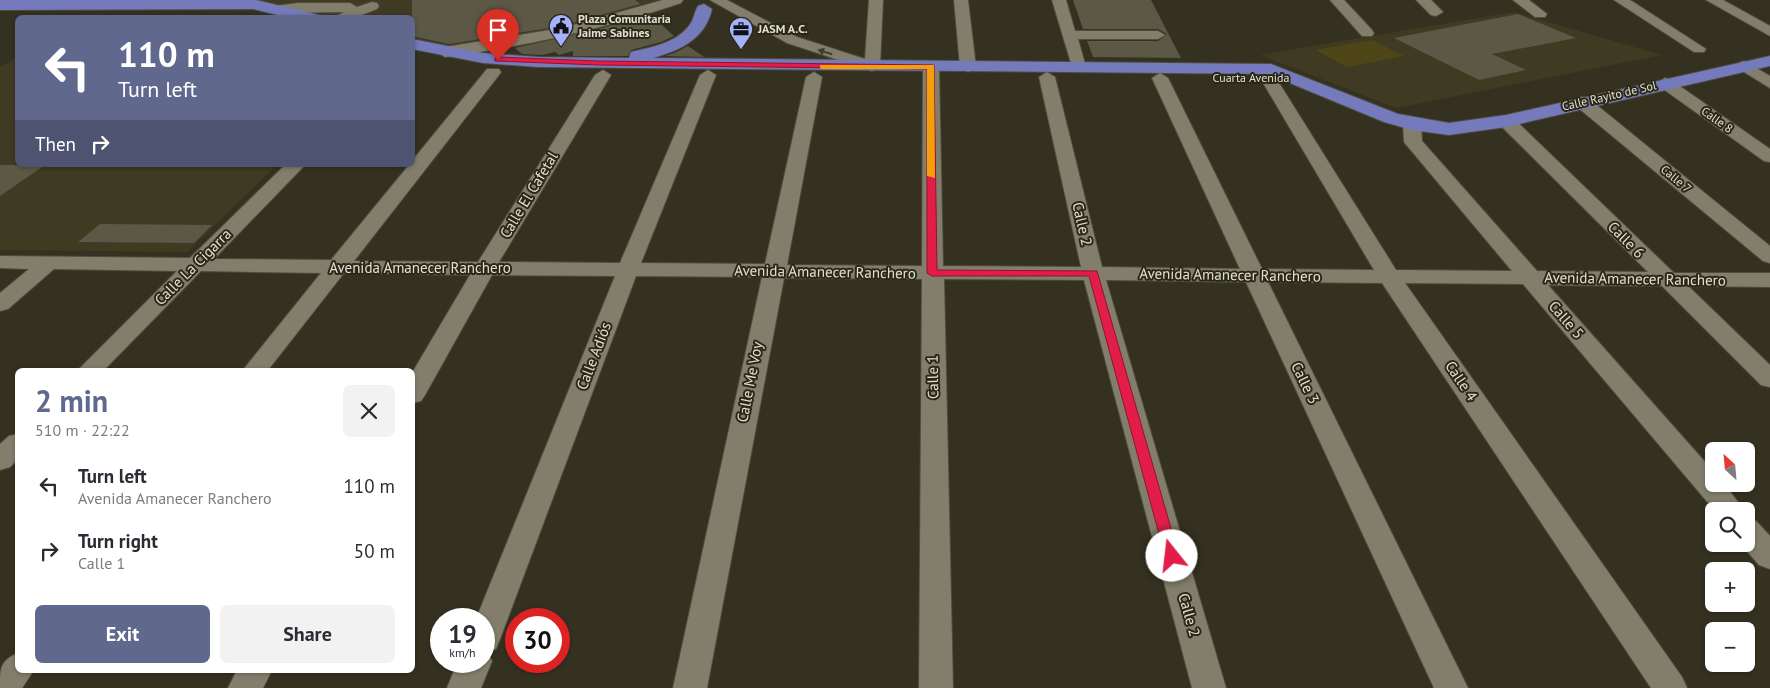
<!DOCTYPE html>
<html lang="en">
<head>
<meta charset="utf-8">
<style>
  :root { --surface:#fff; --page:#f2f2f3; --text:#2b2b33; --muted:#7c7c81; --accent:#61688d }
  body { margin:0; font-family:"PT Sans",sans-serif; background:var(--page); color:var(--text); height:100vh; display:flex; flex-direction:column; font-size:19px; white-space:nowrap }
  * { box-sizing:border-box; margin:0 }
  p { font-size:16px; color:var(--muted) }
  .icon { flex:none; width:28px; height:28px; fill:none; stroke:currentColor; stroke-width:2; stroke-linecap:round; stroke-linejoin:round }
  .map { position:relative; flex:1; overflow:hidden }
  .sheet { position:absolute; left:15px; top:368px; width:400px; height:305px; display:flex; flex-direction:column; background:var(--surface); border-radius:8px; box-shadow:0 1px 4px #0004 }
  .sheet>* { flex:none }
  .hud { position:absolute; left:15px; top:15px; width:400px; height:152px; border-radius:8px; box-shadow:0 1px 4px #0004; background:#61688d; color:#fff; overflow:hidden }
  .needle { width:32px; rotate:334deg }
  .controls { position:absolute; left:1705px; top:442px; display:grid; gap:10px }
  .controls a { display:grid; place-items:center; width:50px; height:50px; border-radius:8px; background:var(--surface); box-shadow:0 1px 4px #0004; font-size:25px }
  .speed { position:absolute; left:430px; top:608px; display:flex; gap:10px; font-size:25px; font-weight:700; text-align:center }
  .speed>* { display:grid; place-content:center; width:65px; height:65px; border-radius:50%; background:var(--surface); box-shadow:0 1px 4px #0004; line-height:1 }
  .speed small { font-size:12px; font-weight:400 }
  .speed .limit { border:8px solid #d22; background:#fff; color:#111 }
  .pin { position:absolute; display:grid; place-items:center; width:42px; height:42px; color:#fff; margin:-51px -21px; border-radius:50% 50% 50% 0; rotate:-45deg; box-shadow:0 0 5px #0007 }
  .pin .icon { rotate:45deg }
  .me { position:absolute; width:55px; margin:-28px; rotate:344deg; stroke-linejoin:round; filter:drop-shadow(0 0 4px #0008) }
  .turn { display:flex; align-items:center; gap:18px; height:105px; padding:0 20px; font-size:22px }
  .turn .icon { width:65px; height:65px; stroke-width:2.5 }
  .turn b { display:block; font-size:35px; line-height:42px }
  .then { display:flex; align-items:center; height:48px; padding:0 20px; background:#0003; gap:10px; font-size:19px }
  .round { display:grid; place-items:center; flex:none; width:52px; height:52px; border-radius:8px; background:var(--page) }
  .head { display:flex; align-items:center; justify-content:space-between; height:85px; padding:0 20px }
  h1 { font-size:30px; font-weight:600; line-height:38px; color:var(--accent) }
  .action { display:flex; gap:10px; margin-top:auto; padding:10px 20px }
  .action a { flex:1; height:58px; border-radius:8px; background:var(--accent); color:#fff; font-size:20px; font-weight:600; line-height:58px; text-align:center }
  .action a+a { background:var(--page); color:var(--text) }
  ul { padding:0; list-style:none }
  li { display:flex; align-items:center; gap:15px; height:65px; padding:0 20px }
  li div { flex:1 }
  li b { display:block; font-size:19px }
  li em { font-style:normal }
  .map>svg:first-child { display:block }
  .built { fill:#3f3a22 }
  .green { fill:#4e4617 }
  .building { fill:#5b5846 }
  .lines { fill:none; stroke-linecap:round; stroke-linejoin:round }
  .minor-casing { stroke:#4f4d3e; stroke-width:2 }
  .major-casing { stroke:#4f4d3e; stroke-width:2 }
  .minor { fill:#827e6b; fill-rule:evenodd }
  .major { fill:#747abb; fill-rule:evenodd }
  .oneway { fill:#413e2c }
  .route { fill:#e11d48; stroke:#92132f }
  .slow { fill:#f59e0b }
  .labels { text-anchor:middle; stroke-width:4; stroke-linejoin:round; paint-order:stroke }
  .far-poi-label { font-size:12px; font-weight:bold; fill:#e1e0d5; stroke:#2b2817; text-anchor:start }
  .far-street-label { font-size:12px; fill:#e1e0d5; stroke:#2b2817 }
  .street-label { font-size:15px; fill:#e1e0d5; stroke:#2b2817 }
</style>
</head>
<body>
<div class="map">
<svg width="1770" height="688" viewBox="0 0 1770 688">
  <rect width="100%" height="100%" fill="#353121"/>
  <!-- built -->
  <path class="built" d="M201 0H673L674 5 642 17 534 44 472 54 413 40 412 18 329 17 261 3Z
    M1513 12 1662 55 1396 108 1260 55Z
    M17 57 18 165H277L187 252 0 250V67Z"/>
  <!-- green -->
  <path class="green" d="M1372 40 1404 56 1347 67 1316 50Z"/>
  <!-- building -->
  <path class="building" d="M412 0H635L640 4 562 26 449 44 412 36Z
    M1073 0H1151L1181 58 1093 57 1087 41H1158L1167 34 1158 29H1083Z
    M1518 14 1576 38 1492 54 1526 70 1479 80 1394 38Z
    M651 15 674 36 661 42 631 50 628 56H573V51L559 55 555 52 543 55 522 54 515 48 594 30Z
    M688 46 704 57 665 56 674 53Z
    M0 165H45L0 196Z
    M100 224 212 225 194 243 78 242Z"/>
  <g class="lines">
    <!-- minor casing -->
    <g class="minor-casing">
      <path id="minor" d="M663 0H683L681 3C604 29 526 46 445 57L437 52 445 47 562 28Z
        M710 0H727L797 37 865 59 869 0H883L880 66 872 71 787 43Z
        M954 0H968L976 67 968 72 960 67Z
        M1052 0H1066L1075 31H1158L1165 35 1158 39H1078L1086 67 1083 70H1073Z
        M1330 0H1344L1372 30 1374 33 1372 36H1362Z
        M1416 0H1431L1443 12 1436 16 1431 15Z
        M1513 0H1529L1547 14 1545 17H1535Z
        M1614 0H1630L1706 49 1704 52H1694Z
        M1706 0H1723L1770 26V36Z
        M372 2 377 3 379 6 377 9 354 18H333L344 12 280 13 273 9 275 6 298 3H350L357 7Z
        M931 61 939 66 943 266 1081 267 1039 77 1047 72 1055 77 1102 267 1240 269 1152 78 1160 73 1168 78 1262 269 1374 270 1262 81 1251 69 1259 64 1265 66 1276 78 1396 270 1512 271 1404 142 1403 124 1406 120H1418L1421 124 1422 141 1537 271 1648 272 1500 125 1497 121 1500 117H1512L1674 273H1770V287L1688 286 1770 365V387L1761 385 1662 286 1548 285 1714 472V484H1724L1745 511H1715L1523 284 1405 283 1682 677 1687 688H1651L1382 283 1268 282 1468 688H1434L1246 282 1106 280 1226 688H1192L1084 280 944 279 953 688H919L922 279 784 278 707 688H673L762 277 636 276 500 639 496 649 487 652 492 661 481 688H447L458 661H484V619H476L615 276 492 275 425 395 421 401 412 403V373L470 275 344 273 268 370H243L321 273 201 271 104 370H78L177 271 54 269 8 309 0 311V293L29 269 0 268V256L190 258 285 165H305L214 259 331 260 409 165H412V161L487 69H499L501 72 499 75 354 261 478 262 595 75 603 70 611 75 499 262 620 263 700 75 708 70 716 75 641 263 765 264 806 77 814 72 822 77 787 265 922 266 923 66Z
        M1744 61 1770 76V88L1739 69 1736 66 1739 63Z
        M1665 78 1671 80 1770 149V162L1764 161 1659 86 1657 83Z
        M1582 97 1588 98 1770 246V263L1763 261 1576 106 1574 102 1576 98Z
        M18 434V459L10 467 0 470V444L9 436Z
        M1746 518 1756 521 1770 536V569L1759 565 1741 544H1746Z
        M18 653V670H34L22 688H0C0 668 0 661 18 653Z
        M237 670H272L263 688H228Z"/>
    </g>
    <!-- major casing -->
    <g class="major-casing">
      <path id="major" d="M0 0H256L319 15 321 18H290L253 9 0 10Z
        M704 4 712 9C705 39 681 50 653 58L1271 64 1398 114 1449 123 1506 115 1770 56V66L1506 127 1449 135 1412 130 1384 122 1268 74 538 67 483 63 412 49V39L483 53 538 57 629 58 631 52C651 47 674 44 688 27 694 21 694 12 698 6Z"/>
    </g>
    <!-- minor -->
    <use href="#minor" class="minor"/>
    <!-- major -->
    <use href="#major" class="major"/>
  </g>
  <!-- one-way arrows -->
  <defs><path id="oneway-solid" d="M-6-.8H1V-3.2L6.5 0L1 3.2V.8H-6Z" transform="scale(1.25)"/></defs>
  <use class="oneway" href="#oneway-solid" transform="translate(825 52) rotate(-163)"/>
  <!-- route -->
  <path class="route" d="M498 57 598 61 934 65 937 270 1097 271 1179 556 1177 560H1167L1165 556 1089 276H932L927 273V69L598 65 495 61V58Z"/>
  <!-- slow -->
  <path class="slow" d="M820 65H934L935 178 927 176V69H822L820 68Z"/>
  <!-- icons -->
  <defs>
    <g id="civic-pin" transform="scale(1.25)"><path d="M0 17L-7.5 6A9.5 9.5 0 1 1 7.5 6Z" fill="#a4b2fc" stroke="#2b2817"/><path d="M-.6-6.5H3V-4.5H.6V-3L4-1V1h2V6H-6V1h2V-1L-.6-3ZM-1.2 2.5V6h2.4V2.5Z" fill="#111"/></g>
    <g id="office-pin" transform="scale(1.25)"><path d="M0 17L-7.5 6A9.5 9.5 0 1 1 7.5 6Z" fill="#a4b2fc" stroke="#2b2817"/><path d="M-6-3h4V-5.5h4V-3h4V5H-6ZM-1-4.5V-3h2v-1.5ZM-6 0V1H6V0Z" fill="#111"/></g>
  </defs>
  <g fill-rule="evenodd">
    <use href="#civic-pin" x="561" y="26"/>
    <use href="#office-pin" x="741" y="29"/>
  </g>
  <g class="labels">
    <!-- far-poi labels -->
    <g class="far-poi-label">
      <text x="578" y="23">Plaza Comunitaria<tspan x="578" dy="14">Jaime Sabines</tspan></text>
      <text x="758" y="33">JASM A.C.</text>
    </g>
    <!-- far-street labels -->
    <g class="far-street-label">
      <text x="1251" y="82">Cuarta Avenida</text>
      <text transform="translate(1609 96) rotate(-13)" y="4">Calle Rayito de Sol</text>
      <text transform="translate(1717 120) rotate(35)" y="4">Calle 8</text>
      <text transform="translate(1676 179) rotate(40)" y="4">Calle 7</text>
    </g>
    <!-- street labels -->
    <g class="street-label">
      <text transform="translate(529 195) rotate(-59)" y="5">Calle El Cafetal</text>
      <text transform="translate(1082 224) rotate(77)" y="5">Calle 2</text>
      <text transform="translate(1626 240) rotate(45)" y="5">Calle 6</text>
      <text transform="translate(193 267) rotate(-45)" y="5">Calle La Cigarra</text>
      <text x="420" y="273">Avenida Amanecer Ranchero</text>
      <text transform="translate(825 272) rotate(1)" y="5">Avenida Amanecer Ranchero</text>
      <text transform="translate(1230 275) rotate(1)" y="5">Avenida Amanecer Ranchero</text>
      <text transform="translate(1635 279) rotate(1)" y="5">Avenida Amanecer Ranchero</text>
      <text transform="translate(1566 320) rotate(49)" y="5">Calle 5</text>
      <text transform="translate(594 356) rotate(-69)" y="5">Calle Adiós</text>
      <text transform="translate(933 377) rotate(-91)" y="5">Calle 1</text>
      <text transform="translate(1461 381) rotate(56)" y="5">Calle 4</text>
      <text transform="translate(750 382) rotate(-79)" y="5">Calle Me Voy</text>
      <text transform="translate(1305 383) rotate(64)" y="5">Calle 3</text>
      <text transform="translate(1189 615) rotate(74)" y="5">Calle 2</text>
    </g>
  </g>
</svg>
<div class="controls">
<a><svg class="needle" viewBox="-14 -14 28 28"><path d="M0-13l5 13h-10z" fill="#e53935"/><path d="M0 13l5-13h-10z" fill="#7c7c81"/></svg></a>
<a><svg class="icon" aria-label="search" viewBox="0 0 24 24"><circle cx="10" cy="10" r="6"/><path d="M15 15l6 6"/></svg></a>
<a>+</a>
<a>−</a>
</div>
<div class="speed"><div>19<small>km/h</small></div><div class="limit">30</div></div>
<div class="pin" style="left:498px;top:60px;background:#d93025"><svg class="icon" aria-label="arrive" viewBox="0 0 24 24"><path d="M6 21V4h12l-3 4 3 4H6"/></svg></div>
<svg class="me" style="left:1172px;top:556px" viewBox="-20 -20 40 40"><circle r="19" fill="#fff"/><path d="M0-13L10 11 0 6-10 11z" fill="#e11d48"/></svg>
<div class="hud">
<div class="turn"><svg class="icon" aria-label="left" viewBox="0 0 24 24"><path d="M17 20v-9H6M10 6l-5 5 5 5"/></svg><div><b>110 m</b>Turn left</div></div>
<div class="then">Then<svg class="icon" aria-label="right" viewBox="0 0 24 24"><path d="M7 20v-9h11M14 6l5 5-5 5"/></svg></div>
</div>
<section class="sheet">
<div class="head"><div><h1>2 min</h1><p>510 m · 22:22</p></div><a class="round"><svg class="icon" aria-label="close" viewBox="0 0 24 24"><path d="M6 6l12 12M18 6L6 18"/></svg></a></div>
<ul>
<li><svg class="icon" aria-label="left" viewBox="0 0 24 24"><path d="M17 20v-9H6M10 6l-5 5 5 5"/></svg><div><b>Turn left</b><p>Avenida Amanecer Ranchero</p></div><em>110 m</em></li>
<li><svg class="icon" aria-label="right" viewBox="0 0 24 24"><path d="M7 20v-9h11M14 6l5 5-5 5"/></svg><div><b>Turn right</b><p>Calle 1</p></div><em>50 m</em></li>
</ul>
<div class="action"><a>Exit</a><a>Share</a></div>
</section>
</div>
</body>
</html>
